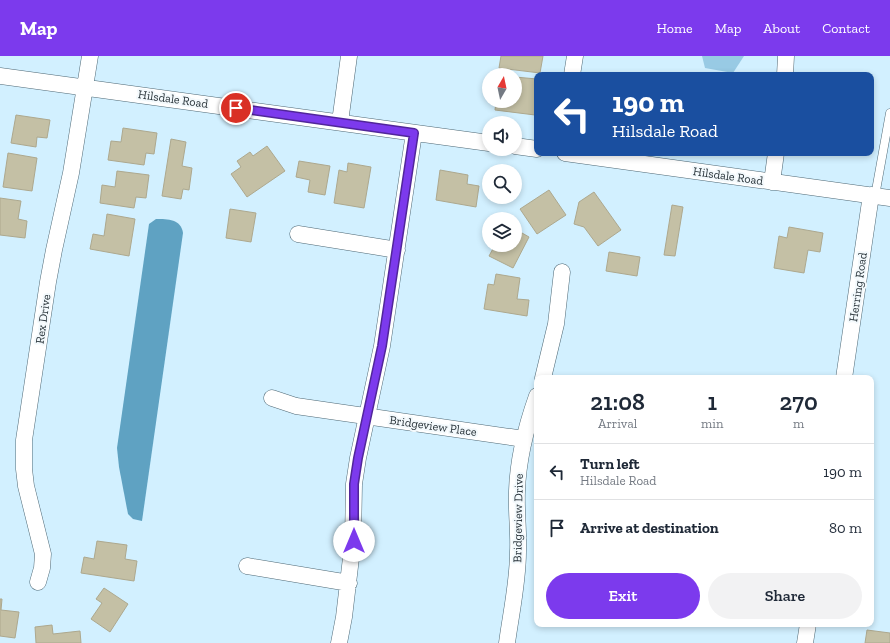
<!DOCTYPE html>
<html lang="en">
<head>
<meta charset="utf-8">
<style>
  :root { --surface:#fff; --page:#f2f2f3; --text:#1f2937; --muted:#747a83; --line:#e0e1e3; --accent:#7c3aed }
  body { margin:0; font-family:"Zilla Slab",serif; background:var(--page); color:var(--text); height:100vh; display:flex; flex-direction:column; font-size:15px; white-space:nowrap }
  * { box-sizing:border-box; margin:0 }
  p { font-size:13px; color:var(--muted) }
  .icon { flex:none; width:22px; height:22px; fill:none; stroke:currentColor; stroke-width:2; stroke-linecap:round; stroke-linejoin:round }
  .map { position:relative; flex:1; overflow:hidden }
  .drawer { position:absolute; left:534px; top:319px; width:340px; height:252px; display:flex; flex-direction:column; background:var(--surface); border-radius:8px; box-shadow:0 2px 6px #0003 }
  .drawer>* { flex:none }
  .guide { position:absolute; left:534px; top:16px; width:340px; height:84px; border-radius:8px; box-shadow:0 2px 6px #0003; background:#1a4fa0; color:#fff; overflow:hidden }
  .needle { width:26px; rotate:9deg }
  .controls { position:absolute; left:482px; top:12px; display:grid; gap:8px }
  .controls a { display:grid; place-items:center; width:40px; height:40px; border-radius:50%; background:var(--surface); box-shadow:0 2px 6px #0003; font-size:20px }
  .pin { position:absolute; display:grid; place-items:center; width:34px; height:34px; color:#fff; margin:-17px; border:2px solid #fff; border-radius:50%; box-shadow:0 1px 4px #0007 }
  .me { position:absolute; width:44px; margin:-22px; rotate:0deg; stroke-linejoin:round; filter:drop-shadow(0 0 3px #0008) }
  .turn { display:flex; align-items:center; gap:14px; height:84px; padding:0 12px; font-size:18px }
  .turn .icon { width:52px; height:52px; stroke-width:2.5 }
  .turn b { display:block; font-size:28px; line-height:34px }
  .eta { display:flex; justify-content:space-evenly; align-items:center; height:68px; text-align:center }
  .eta b { font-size:24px; font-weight:600; line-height:28px }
  .button { display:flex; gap:8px; margin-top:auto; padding:8px 12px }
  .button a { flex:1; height:46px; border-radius:24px; background:var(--accent); color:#fff; font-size:16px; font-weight:600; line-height:46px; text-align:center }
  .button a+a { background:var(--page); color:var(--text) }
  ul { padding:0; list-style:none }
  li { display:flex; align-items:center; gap:12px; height:56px; padding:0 12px; border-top:1px solid var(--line) }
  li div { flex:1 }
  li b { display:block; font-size:15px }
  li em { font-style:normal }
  header { display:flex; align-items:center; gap:24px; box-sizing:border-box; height:56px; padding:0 20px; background:var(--accent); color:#fff }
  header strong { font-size:19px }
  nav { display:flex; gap:22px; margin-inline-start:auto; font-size:14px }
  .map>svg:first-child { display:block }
  .green { fill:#98cae4 }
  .water { fill:#5fa2c2 }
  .building { fill:#c4c0a5; stroke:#ada88e }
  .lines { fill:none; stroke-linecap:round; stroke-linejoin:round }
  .lane-casing { stroke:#4e6875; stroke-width:9 }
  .street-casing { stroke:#4e6875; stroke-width:17 }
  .lane { stroke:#fff; stroke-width:8 }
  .street { stroke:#fff; stroke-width:16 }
  .route-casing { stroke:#51269a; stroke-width:10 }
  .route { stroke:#7c3aed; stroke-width:7 }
  .labels { text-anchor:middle; stroke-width:4; stroke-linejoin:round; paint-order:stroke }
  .street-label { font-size:12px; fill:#273238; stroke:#f3f9fc }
</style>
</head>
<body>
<header>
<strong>Map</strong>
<nav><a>Home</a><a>Map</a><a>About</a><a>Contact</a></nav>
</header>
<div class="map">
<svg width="890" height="587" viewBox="0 0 890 587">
  <rect width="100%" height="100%" fill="#d2f0ff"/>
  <!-- green -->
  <path class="green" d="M702 0H744L733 17 705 12Z"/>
  <!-- water -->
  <path class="water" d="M156 163C168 163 181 163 183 177L142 465 133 463 128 458 119 411 117 392 149 168Z"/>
  <!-- building -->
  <path class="building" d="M501 0H543L540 17 499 12Z
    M515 21 537 23V42L535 59 495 54 496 45H515Z
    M16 59 50 64 47 82 37 81 36 91 11 87Z
    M123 72 157 77 154 98 146 97 144 109 108 104 111 85 121 86Z
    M171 83 186 86 182 110 192 112 189 134 183 133 181 143 162 140Z
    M267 90 285 115 247 141 231 118 241 111 237 105 250 96 253 100Z
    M8 97 37 102 32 135 3 131Z
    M299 105 330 110 325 139 308 136 310 124 296 121Z
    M348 107 371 111 364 152 334 147 339 114 347 116Z
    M440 114 468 119 467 128 479 130 476 151 436 144Z
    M117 115 149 119 146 142 136 141 134 152 100 147 102 129 115 131Z
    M549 134 566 159 537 178 520 153Z
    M594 136 621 174 598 190 584 171 574 168 579 146Z
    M0 142 21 145 18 163 27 165 25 182 0 179Z
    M672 149 683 151 675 200 664 199Z
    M230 153 256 157 251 186 226 182Z
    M107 158 135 163 129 200 90 193 93 178 104 180Z
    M789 171 823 177 820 196 808 194 804 217 774 212 779 180 787 182Z
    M515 173 529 181 513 212 489 200 495 189H515Z
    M609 196 640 201 637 220 606 215Z
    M496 218 520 222 517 243 529 244 527 260 484 253 488 228 494 229Z
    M97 485 127 489 125 503 137 505 134 525 81 517 84 501 94 503Z
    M104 532 128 548 110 576 91 563 102 547 96 543Z
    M0 543H2L1 554 19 556 15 582 0 580Z
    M52 569 53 578 80 575 81 587H36L35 571Z
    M867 574 890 577V587H865Z"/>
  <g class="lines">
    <!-- lane casing -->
    <g class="lane-casing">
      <path id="lane" d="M875 140 890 57"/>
    </g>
    <!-- street casing -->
    <g class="street-casing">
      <path id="street" d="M572 19 575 0
        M785 19 786 0
        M0 20 489 87
        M340 66 349 0
        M515 90 537 93
        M565 97 890 142
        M772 126 776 97
        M298 178 397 194
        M543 322 556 268 562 216
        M844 322 871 139
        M272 342 296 350 524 383
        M247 510 349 527
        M38 526 42 512 43 498 26 430 24 413V384L48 226 54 194 71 117 90 0
        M339 587 344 561 353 485 354 428 358 402 382 290 414 77
        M507 587C511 557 518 526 518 496 519 476 516 455 517 435 518 402 526 371 537 340
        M805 587 808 568"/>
    </g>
    <!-- lane -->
    <use href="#lane" class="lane"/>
    <!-- street -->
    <use href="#street" class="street"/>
  </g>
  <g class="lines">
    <!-- route casing -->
    <g class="route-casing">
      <path id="route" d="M236 52 414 77 382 290 358 402 354 428V485"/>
    </g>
    <!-- route -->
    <use href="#route" class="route"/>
  </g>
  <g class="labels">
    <!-- street labels -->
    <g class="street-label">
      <text transform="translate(173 43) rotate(8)" y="4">Hilsdale Road</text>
      <text transform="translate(728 120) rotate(8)" y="4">Hilsdale Road</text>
      <text transform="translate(858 231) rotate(-82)" y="4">Herring Road</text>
      <text transform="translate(43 263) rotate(-82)" y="4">Rex Drive</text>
      <text transform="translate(433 370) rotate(8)" y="4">Bridgeview Place</text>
      <text transform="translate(518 462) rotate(-89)" y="4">Bridgeview Drive</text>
    </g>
  </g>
</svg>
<div class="controls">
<a><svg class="needle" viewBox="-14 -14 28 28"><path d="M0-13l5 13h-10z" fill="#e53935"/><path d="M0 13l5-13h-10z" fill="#747a83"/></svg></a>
<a><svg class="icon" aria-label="sound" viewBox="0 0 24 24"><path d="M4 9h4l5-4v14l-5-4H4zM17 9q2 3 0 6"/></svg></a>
<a><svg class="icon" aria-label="search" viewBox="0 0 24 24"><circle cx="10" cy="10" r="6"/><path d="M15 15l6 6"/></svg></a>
<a><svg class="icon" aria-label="layers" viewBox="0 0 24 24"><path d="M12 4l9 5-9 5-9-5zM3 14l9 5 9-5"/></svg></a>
</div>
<div class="pin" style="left:236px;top:52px;background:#d93025"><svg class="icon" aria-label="arrive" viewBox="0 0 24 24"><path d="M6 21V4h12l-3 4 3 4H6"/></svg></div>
<svg class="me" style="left:354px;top:485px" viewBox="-20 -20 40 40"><circle r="19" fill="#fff"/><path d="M0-13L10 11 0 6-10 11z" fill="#7c3aed"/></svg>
<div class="guide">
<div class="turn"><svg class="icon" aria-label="left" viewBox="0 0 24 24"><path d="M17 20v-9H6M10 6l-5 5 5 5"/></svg><div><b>190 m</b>Hilsdale Road</div></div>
</div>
<section class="drawer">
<div class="eta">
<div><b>21:08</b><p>Arrival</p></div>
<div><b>1</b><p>min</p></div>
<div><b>270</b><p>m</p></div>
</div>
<ul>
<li><svg class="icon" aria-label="left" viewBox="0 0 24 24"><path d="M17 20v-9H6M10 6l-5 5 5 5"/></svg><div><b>Turn left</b><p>Hilsdale Road</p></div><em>190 m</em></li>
<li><svg class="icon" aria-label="arrive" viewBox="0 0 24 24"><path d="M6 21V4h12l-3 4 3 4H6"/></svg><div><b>Arrive at destination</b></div><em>80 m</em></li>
</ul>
<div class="button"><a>Exit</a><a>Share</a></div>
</section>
</div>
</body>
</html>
